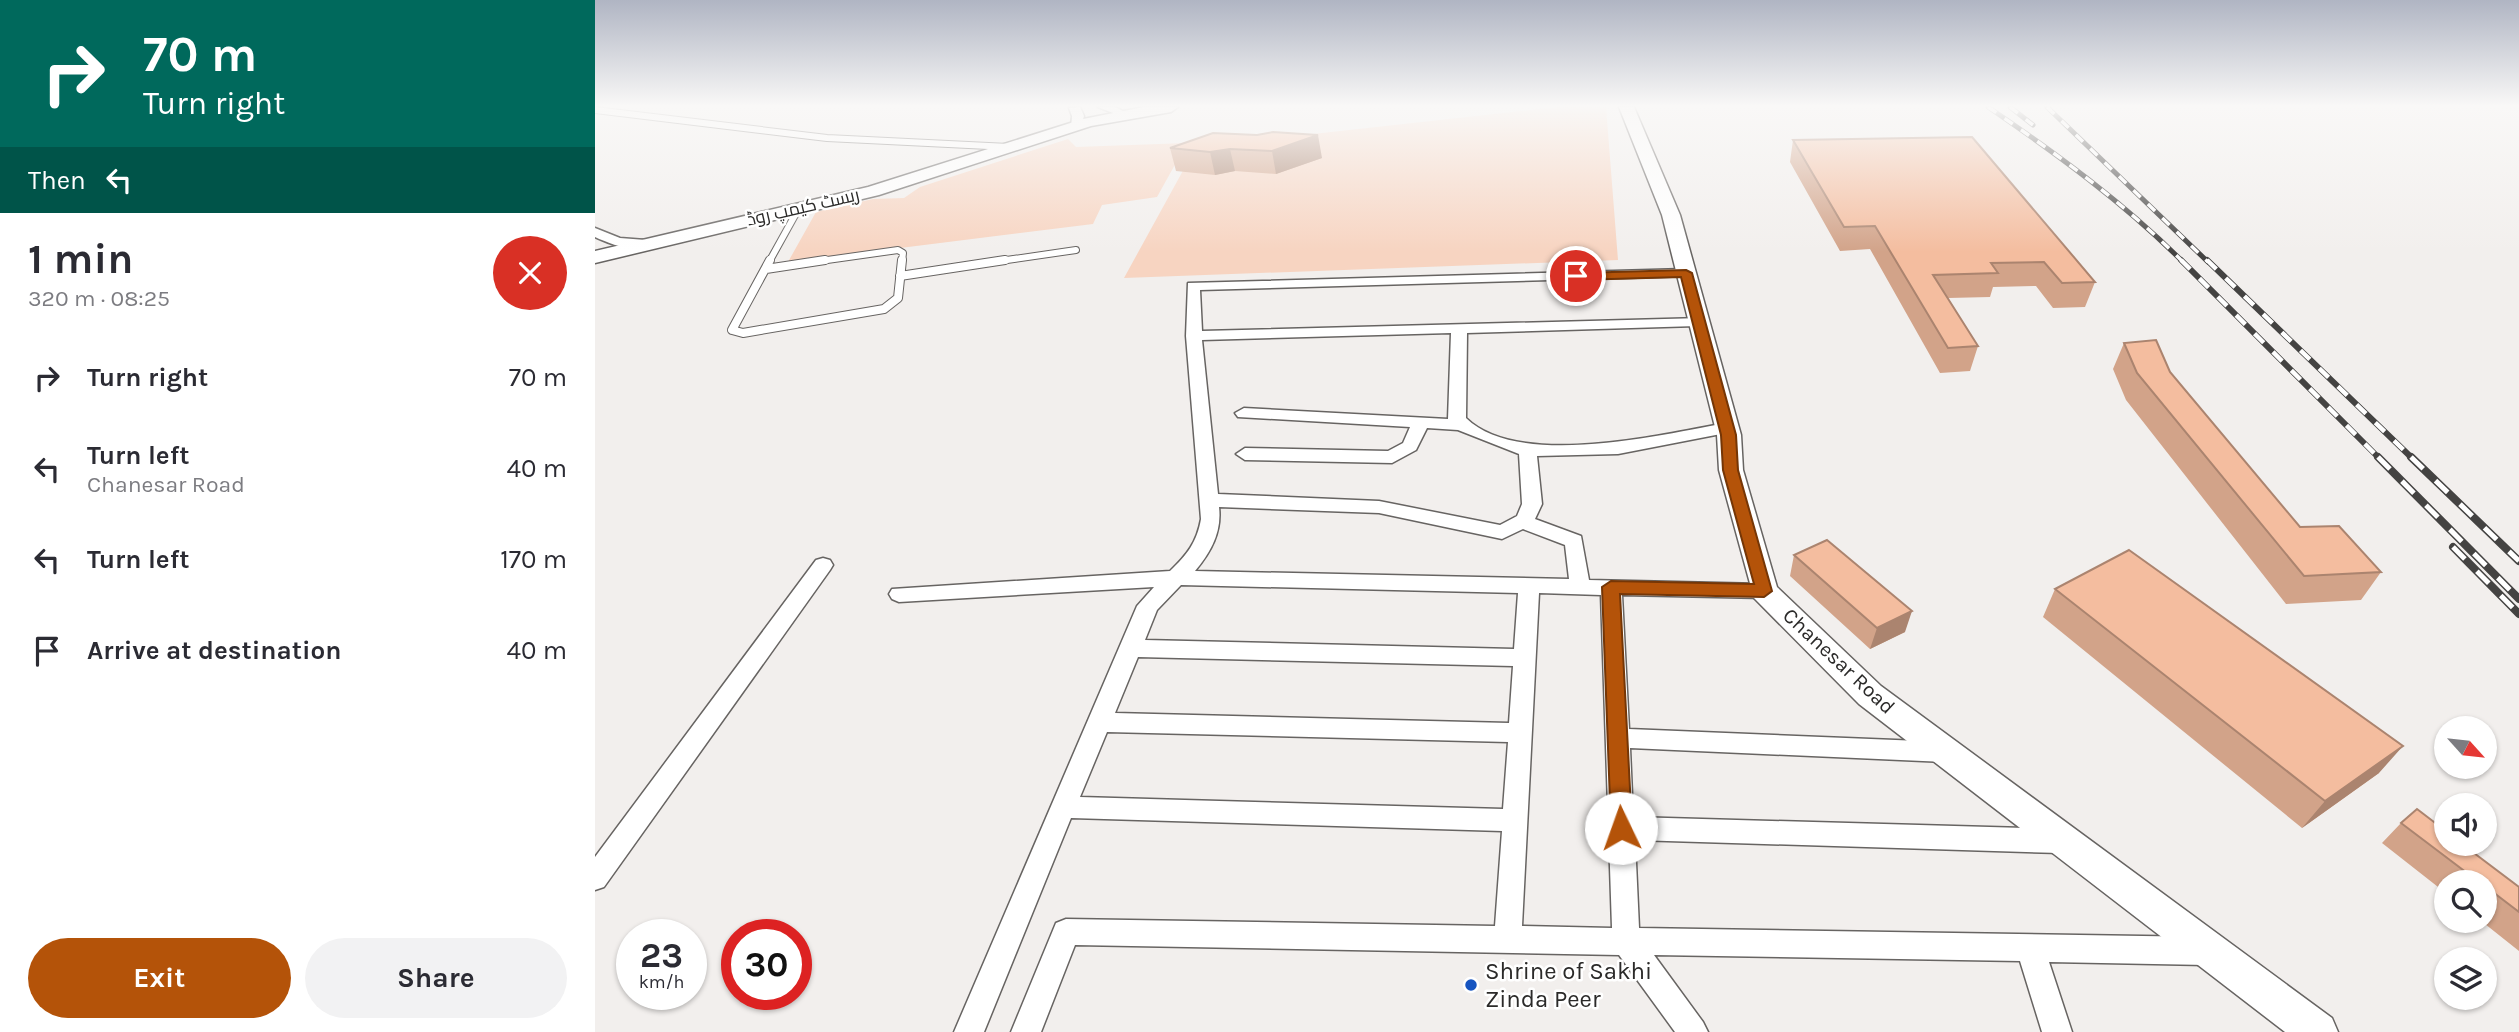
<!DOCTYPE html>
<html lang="en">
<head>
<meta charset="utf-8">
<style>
  :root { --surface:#fff; --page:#f2f2f3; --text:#2b2b33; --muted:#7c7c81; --accent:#b45309 }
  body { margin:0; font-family:Karla,Cairo,sans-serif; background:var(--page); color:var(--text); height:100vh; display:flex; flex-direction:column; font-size:26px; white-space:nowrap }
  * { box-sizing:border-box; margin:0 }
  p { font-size:23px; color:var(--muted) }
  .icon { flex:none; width:38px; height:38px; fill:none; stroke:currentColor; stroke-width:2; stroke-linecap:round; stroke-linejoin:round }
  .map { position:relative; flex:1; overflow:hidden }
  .drawer { display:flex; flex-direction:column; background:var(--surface); width:595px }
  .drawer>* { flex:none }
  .hud { background:#00695c; color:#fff; overflow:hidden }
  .needle { width:46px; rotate:117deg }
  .fabs { position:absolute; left:1839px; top:716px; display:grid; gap:14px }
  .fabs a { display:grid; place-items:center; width:63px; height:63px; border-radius:50%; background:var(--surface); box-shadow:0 2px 5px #0004; font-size:35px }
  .speed { position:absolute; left:21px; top:919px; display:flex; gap:14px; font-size:35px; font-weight:700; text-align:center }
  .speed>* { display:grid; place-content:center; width:91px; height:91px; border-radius:50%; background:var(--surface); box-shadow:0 2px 5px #0004; line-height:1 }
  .speed small { font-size:18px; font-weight:400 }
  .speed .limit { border:10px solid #d22; background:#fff; color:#111 }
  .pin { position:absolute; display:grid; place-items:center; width:60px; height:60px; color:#fff; margin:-30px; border:4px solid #fff; border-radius:50%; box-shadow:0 2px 7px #0007 }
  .me { position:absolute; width:77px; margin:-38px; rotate:357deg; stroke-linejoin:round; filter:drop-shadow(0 0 5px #0008) }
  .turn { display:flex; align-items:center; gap:24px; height:147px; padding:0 28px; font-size:32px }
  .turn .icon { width:91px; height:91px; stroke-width:2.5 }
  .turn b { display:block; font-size:49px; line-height:60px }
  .then { display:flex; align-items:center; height:66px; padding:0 28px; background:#0003; gap:14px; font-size:26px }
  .round { display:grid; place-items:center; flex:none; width:74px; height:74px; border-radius:37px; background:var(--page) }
  .summary { display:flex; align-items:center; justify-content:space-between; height:119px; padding:0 28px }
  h1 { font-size:42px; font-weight:700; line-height:52px }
  .cta { display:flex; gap:14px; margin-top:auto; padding:14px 28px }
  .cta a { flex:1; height:80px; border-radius:42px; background:var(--accent); color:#fff; font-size:28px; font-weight:700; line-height:80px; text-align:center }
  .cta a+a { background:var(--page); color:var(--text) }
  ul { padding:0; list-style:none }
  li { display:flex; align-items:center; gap:21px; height:91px; padding:0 28px }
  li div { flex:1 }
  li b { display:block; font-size:26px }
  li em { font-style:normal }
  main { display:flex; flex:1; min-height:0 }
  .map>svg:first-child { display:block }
  .green { fill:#f7d4c1 }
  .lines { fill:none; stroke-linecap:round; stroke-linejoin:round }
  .lane-far1-casing { stroke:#676462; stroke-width:8 }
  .lane-casing { stroke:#676462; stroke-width:10 }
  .street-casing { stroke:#676462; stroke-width:3 }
  .secondary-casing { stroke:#676462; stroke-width:3 }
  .lane-far1 { stroke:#fff; stroke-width:6 }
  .lane { stroke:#fff; stroke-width:8 }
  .street { fill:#fff; fill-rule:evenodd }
  .secondary { fill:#fff; fill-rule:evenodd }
  .rail-far2-casing { stroke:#444342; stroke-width:5 }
  .rail-far1-casing { stroke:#444342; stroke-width:6 }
  .rail-casing { stroke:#444342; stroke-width:8 }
  .rail-far2 { stroke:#fff; stroke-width:3.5; stroke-dasharray:10; stroke-linecap:butt }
  .rail-far1 { stroke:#fff; stroke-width:4.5; stroke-dasharray:13; stroke-linecap:butt }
  .rail { stroke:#fff; stroke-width:5; stroke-dasharray:17; stroke-linecap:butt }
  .wall { fill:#d2a389 }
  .shaded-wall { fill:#ab846f }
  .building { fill:#f4bd9f; stroke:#ab846f; stroke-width:2 }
  .route { fill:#b45309; stroke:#753606; stroke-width:2 }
  .poi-dot { fill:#1654c0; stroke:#fff; stroke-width:2.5 }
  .labels { text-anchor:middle; stroke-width:5; stroke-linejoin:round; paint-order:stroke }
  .far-street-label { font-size:18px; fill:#2b2a29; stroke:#fff }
  .street-label { font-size:21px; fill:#2b2a29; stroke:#fff }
  .near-poi-label { font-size:24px; fill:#2b2a29; stroke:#fff; text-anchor:start }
</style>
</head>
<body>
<main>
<section class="drawer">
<div class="hud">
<div class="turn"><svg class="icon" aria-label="right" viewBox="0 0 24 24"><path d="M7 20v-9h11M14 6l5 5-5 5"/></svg><div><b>70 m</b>Turn right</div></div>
<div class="then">Then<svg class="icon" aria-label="left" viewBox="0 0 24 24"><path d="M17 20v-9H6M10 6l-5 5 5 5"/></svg></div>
</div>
<div class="summary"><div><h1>1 min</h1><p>320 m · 08:25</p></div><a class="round" style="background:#d93025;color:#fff"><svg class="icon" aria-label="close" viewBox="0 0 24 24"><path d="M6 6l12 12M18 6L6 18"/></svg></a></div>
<ul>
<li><svg class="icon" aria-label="right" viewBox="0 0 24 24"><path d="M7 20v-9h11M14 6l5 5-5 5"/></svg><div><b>Turn right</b></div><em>70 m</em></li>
<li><svg class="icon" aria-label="left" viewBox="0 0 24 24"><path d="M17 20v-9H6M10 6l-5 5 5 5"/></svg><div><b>Turn left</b><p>Chanesar Road</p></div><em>40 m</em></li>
<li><svg class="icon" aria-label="left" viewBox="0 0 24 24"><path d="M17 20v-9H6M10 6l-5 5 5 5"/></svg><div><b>Turn left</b></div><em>170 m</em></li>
<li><svg class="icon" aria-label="arrive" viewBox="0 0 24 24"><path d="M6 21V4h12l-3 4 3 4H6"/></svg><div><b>Arrive at destination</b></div><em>40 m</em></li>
</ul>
<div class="cta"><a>Exit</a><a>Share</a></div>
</section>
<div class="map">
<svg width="1924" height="1032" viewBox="0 0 1924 1032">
  <rect width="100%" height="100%" fill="#f2efed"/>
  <!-- green -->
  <path class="green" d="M962 107H1011L1023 260 529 278 601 147Z
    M473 139 481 147 592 143 562 197 507 205 498 224 193 262 221 212 278 199 309 198 325 187Z"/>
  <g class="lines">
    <!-- lane-far1 casing -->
    <g class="lane-far1-casing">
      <path id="lane-far1" d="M0 110 232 138 414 147
        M174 262 204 208
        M218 262 303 250 308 253 307 262
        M398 262 481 250"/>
    </g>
    <!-- lane casing -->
    <g class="lane-casing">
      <path id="lane" d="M175 260 137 330 148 333 289 309 303 298 307 260
        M171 269 230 260
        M305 276 410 260"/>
    </g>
    <!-- street casing -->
    <g class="street-casing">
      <path id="street" d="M485 107 489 116 486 126 476 128 477 116 474 108Z
        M503 107H520L534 114 528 117Z
        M0 228 25 238 51 240 58 244C43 255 15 244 0 237Z
        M1091 269 1098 273 1096 276 605 290 607 331 1107 318 1110 321 1107 324 1102 326 872 333 871 418C923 469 1066 435 1131 423L1140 428 1131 433 1023 454 942 456 947 504 940 519 986 536 994 580 1169 584 1176 586 1179 591 1176 596 1169 598 1027 595 1034 729 1350 742 1358 745 1362 752 1358 759 1350 762 1035 748 1038 817 1465 829 1474 833 1478 841 1474 849 1465 853 1040 840 1044 928 1611 937 1621 941 1625 951 1621 961 1611 965 1454 962 1477 1032H1447L1425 961 1059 955 1108 1022 1113 1032H1080L1024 955 480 945 446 1032H416L461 923 471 919 900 926 907 831 476 818 389 1032H359L542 606 559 587 304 602 297 599 294 594 297 589 575 571C592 555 602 542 606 519L591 336 593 283ZM856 333 853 419 649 408 640 413 643 417 815 427 808 443 793 451 650 448 641 454 650 460 797 463 821 450 832 428 863 430 924 454 927 504 922 516 905 525 784 501 623 494 607 340ZM624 507 784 513 907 539 928 529 970 545 974 579 600 571C616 552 627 532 624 507ZM586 585 923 593 919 649 550 640 562 610ZM944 593 1006 595 1017 928 927 926ZM543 657 918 666 914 723 520 713ZM512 732 913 742 908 809 485 797Z
        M228 558 235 560 238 565 235 570 9 887 0 890V857L221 560Z"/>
    </g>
    <!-- secondary casing -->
    <g class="secondary-casing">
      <path id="secondary" d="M549 107H583L576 112 496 126 284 195 0 263V251L273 187 488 119Z
        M1024 107H1039L1085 215 1146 435 1148 470 1182 587 1286 686 1737 1018 1743 1032H1690L1264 704 1159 598 1124 470 1122 435 1067 215Z"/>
    </g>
    <!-- lane-far1 -->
    <use href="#lane-far1" class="lane-far1"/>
    <!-- lane -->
    <use href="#lane" class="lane"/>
    <!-- street -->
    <use href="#street" class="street"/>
    <!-- secondary -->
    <use href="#secondary" class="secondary"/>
    <!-- rail-far2 casing -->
    <g class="rail-far2-casing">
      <path id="rail-far2" d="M1393 107C1462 154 1529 203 1588 262
        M1415 107 1438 125
        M1452 107 1613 262"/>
    </g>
    <!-- rail-far1 casing -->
    <g class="rail-far1-casing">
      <path id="rail-far1" d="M1586 260 1785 459
        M1612 260 1818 459"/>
    </g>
    <!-- rail casing -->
    <g class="rail-casing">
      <path id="rail" d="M1783 457 1924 599
        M1816 457 1924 561
        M1858 547 1924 614"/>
    </g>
    <!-- rail-far2 -->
    <use href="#rail-far2" class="rail-far2"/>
    <!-- rail-far1 -->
    <use href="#rail-far1" class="rail-far1"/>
    <!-- rail -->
    <use href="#rail" class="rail"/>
  </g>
  <!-- wall -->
  <path class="wall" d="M662 135 727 158 681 174 640 171 620 175 581 171 575 148Z
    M1198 140 1500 282 1490 307 1458 308 1441 286 1398 287 1395 297 1353 298 1383 346 1375 371 1345 373 1275 249 1245 251 1195 162Z
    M1529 343 1575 372 1705 527 1786 572 1766 600 1691 604 1531 400 1518 369Z
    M1199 555 1310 632 1275 649 1195 576Z
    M1460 589 1784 773 1707 828 1448 617Z
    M1806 823 1924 887V951L1885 920H1890V882H1852V894L1787 843Z"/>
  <!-- shaded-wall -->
  <path class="shaded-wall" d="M723 135 727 158 681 174 677 151Z
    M635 149 640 171 620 175 615 152Z
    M1317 611 1310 632 1275 649 1282 628Z
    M1808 746 1784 773 1707 828 1730 801Z"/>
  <!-- building -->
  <path class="building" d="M678 132 723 135 677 151 635 149 615 152 575 148 618 133 662 135Z
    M1377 137 1500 282 1467 283 1449 262 1396 263 1403 273 1338 275 1383 346 1353 348 1280 226 1249 227 1198 140Z
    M1561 340 1575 372 1705 527 1744 526 1786 572 1709 576 1542 373 1529 343Z
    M1232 540 1317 611 1282 628 1199 555Z
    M1534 550 1808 746 1730 801 1460 589Z
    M1822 809 1852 832V844H1867L1924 887V912L1890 886V882H1884L1806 823Z"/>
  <!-- sky -->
  <linearGradient id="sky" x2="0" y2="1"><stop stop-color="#b0b5c3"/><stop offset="0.42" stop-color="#f9f8f7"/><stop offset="1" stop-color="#f9f8f7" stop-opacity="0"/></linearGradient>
  <rect width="1924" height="252" fill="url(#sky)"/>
  <!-- route -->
  <path class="route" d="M1091 270 1097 273 1141 435 1143 470 1177 591 1169 597 1025 594 1037 828 1034 835 1026 837 1019 835 1016 828 1007 587 1016 581 1159 584 1128 470 1126 435 1086 277 981 280 975 276 981 273Z"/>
  <!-- markers -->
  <circle class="poi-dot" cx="876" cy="985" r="7"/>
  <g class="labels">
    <!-- far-street labels -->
    <g class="far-street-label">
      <text transform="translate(208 207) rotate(-13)" y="6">ریسٹ کیمپ روڈ</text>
    </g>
    <!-- street labels -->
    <g class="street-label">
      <text transform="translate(1244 661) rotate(43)" y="7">Chanesar Road</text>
    </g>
    <!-- near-poi labels -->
    <g class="near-poi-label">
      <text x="890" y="979">Shrine of Sakhi<tspan x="890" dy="28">Zinda Peer</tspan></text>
    </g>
  </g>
</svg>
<div class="fabs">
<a><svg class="needle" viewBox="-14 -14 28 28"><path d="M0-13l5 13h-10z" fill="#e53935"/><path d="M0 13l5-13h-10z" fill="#7c7c81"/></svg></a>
<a><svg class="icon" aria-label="sound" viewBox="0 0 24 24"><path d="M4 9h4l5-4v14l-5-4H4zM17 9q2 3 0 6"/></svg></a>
<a><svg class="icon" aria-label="search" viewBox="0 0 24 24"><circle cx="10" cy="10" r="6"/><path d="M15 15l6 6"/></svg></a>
<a><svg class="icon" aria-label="layers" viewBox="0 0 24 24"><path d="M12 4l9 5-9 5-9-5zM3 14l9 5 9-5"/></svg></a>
</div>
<div class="speed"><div>23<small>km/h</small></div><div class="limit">30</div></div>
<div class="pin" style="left:981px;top:276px;background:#d93025"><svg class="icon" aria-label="arrive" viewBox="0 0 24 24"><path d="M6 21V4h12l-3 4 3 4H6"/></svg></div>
<svg class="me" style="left:1026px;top:828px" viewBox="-20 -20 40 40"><circle r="19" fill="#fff"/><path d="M0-13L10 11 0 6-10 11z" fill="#b45309"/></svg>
</div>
</main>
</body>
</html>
